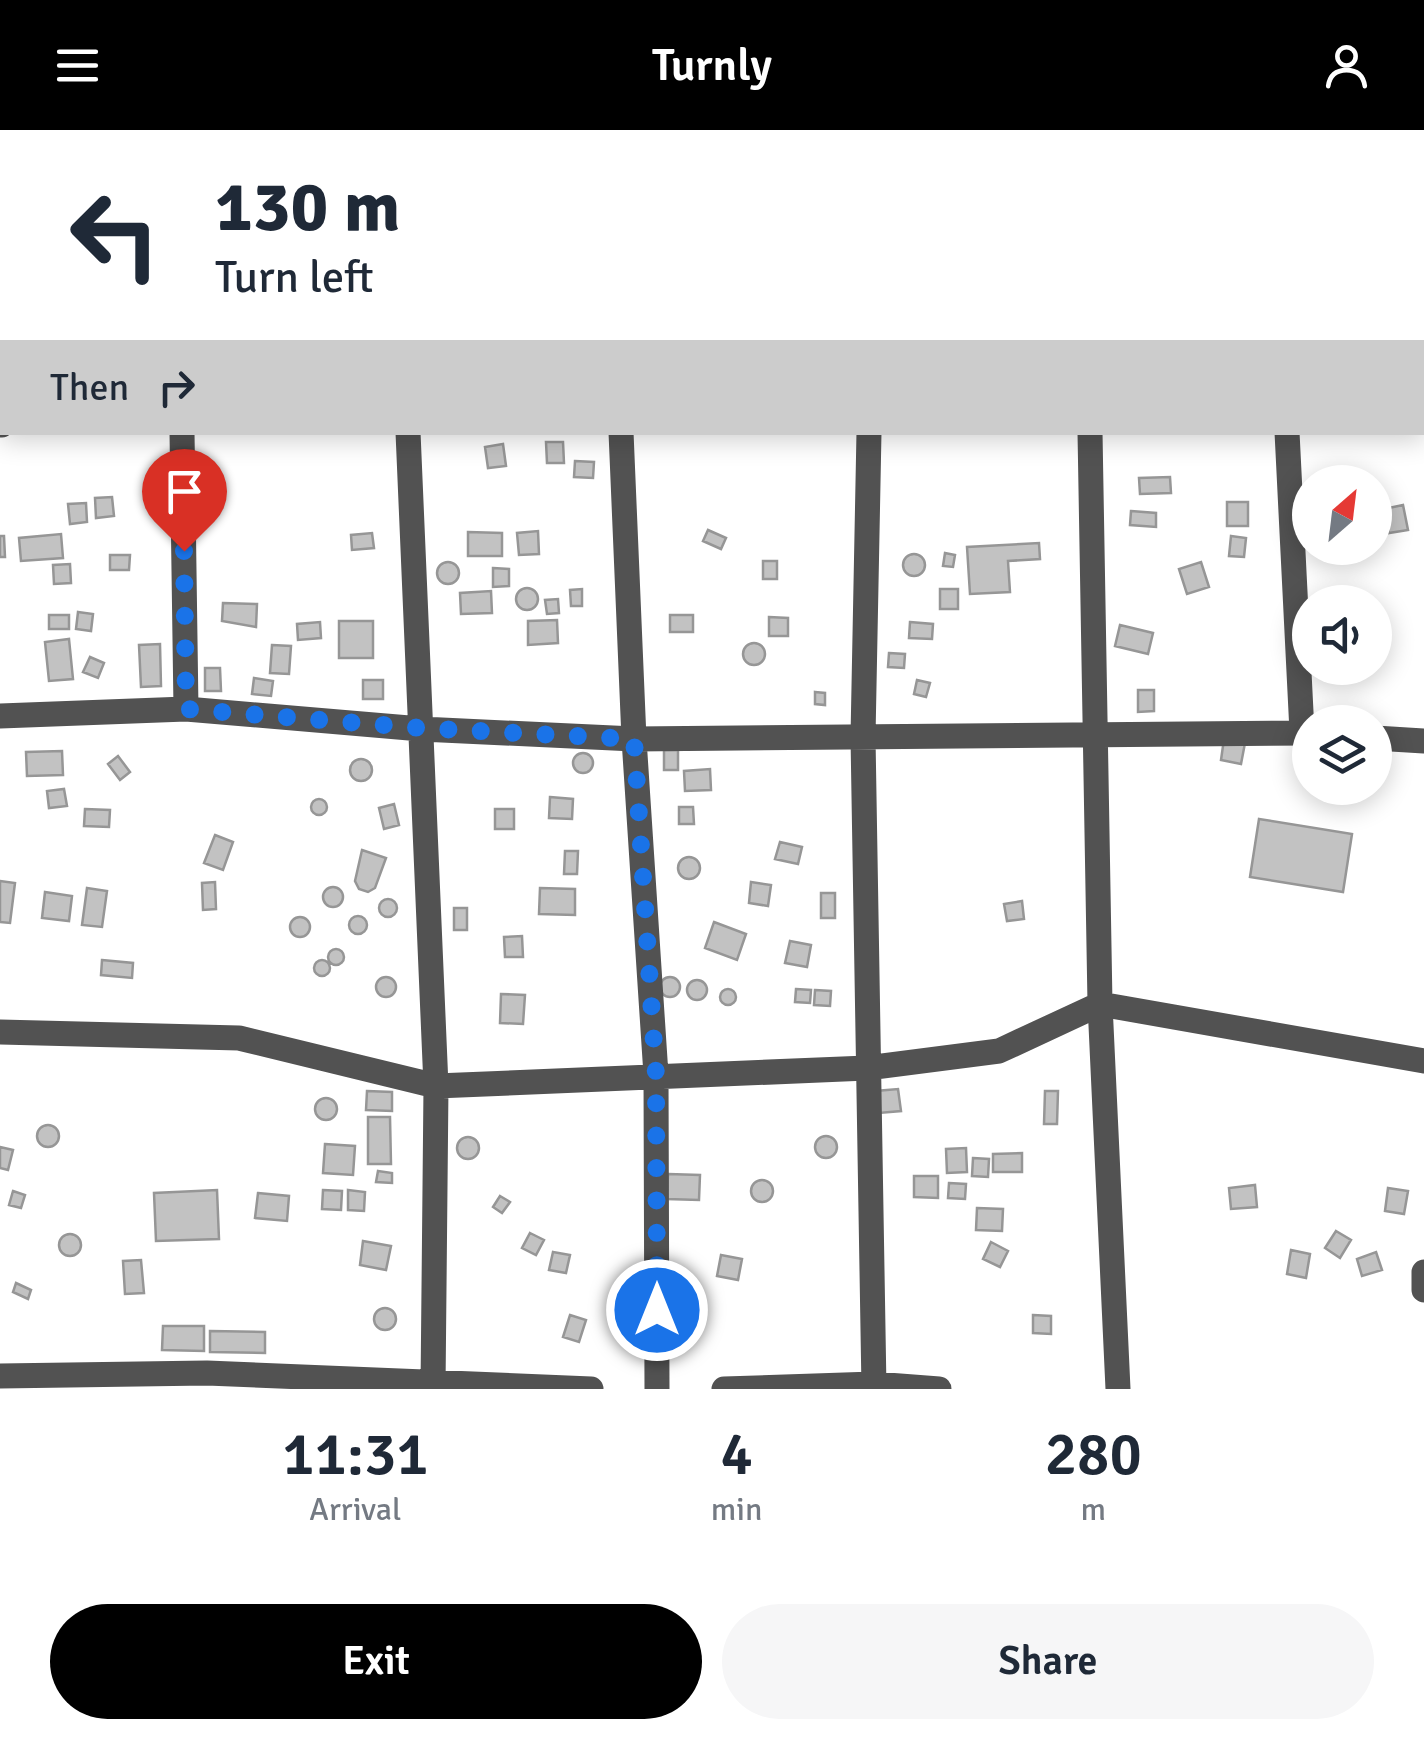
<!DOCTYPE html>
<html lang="en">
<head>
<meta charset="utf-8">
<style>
  :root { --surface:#fff; --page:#f6f6f7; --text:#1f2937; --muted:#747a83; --accent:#000 }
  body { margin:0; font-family:Signika,sans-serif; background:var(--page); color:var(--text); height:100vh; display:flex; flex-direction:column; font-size:38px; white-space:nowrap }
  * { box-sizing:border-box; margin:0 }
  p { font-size:32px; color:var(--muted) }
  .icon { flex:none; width:55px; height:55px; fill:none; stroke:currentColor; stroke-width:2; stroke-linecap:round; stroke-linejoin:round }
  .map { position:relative; height:1259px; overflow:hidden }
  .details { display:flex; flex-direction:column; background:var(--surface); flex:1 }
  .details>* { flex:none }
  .hud { position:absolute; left:0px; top:0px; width:1425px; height:305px; box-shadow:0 5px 25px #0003; background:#fff; color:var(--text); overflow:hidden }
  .needle { width:65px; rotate:28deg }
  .buttons { position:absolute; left:1292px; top:335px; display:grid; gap:20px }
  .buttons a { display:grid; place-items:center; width:100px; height:100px; border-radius:50%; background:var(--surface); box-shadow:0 5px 25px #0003; font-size:50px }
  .pin { position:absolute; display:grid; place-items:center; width:85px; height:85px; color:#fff; margin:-102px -42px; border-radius:50% 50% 50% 0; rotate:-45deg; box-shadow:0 0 10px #0007 }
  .pin .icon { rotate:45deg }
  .me { position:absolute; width:110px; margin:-55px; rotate:0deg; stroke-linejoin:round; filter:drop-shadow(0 0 8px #0008) }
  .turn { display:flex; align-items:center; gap:35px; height:210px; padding:0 50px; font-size:45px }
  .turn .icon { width:130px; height:130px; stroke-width:2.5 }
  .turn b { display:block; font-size:70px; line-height:85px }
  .then { display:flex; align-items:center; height:95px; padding:0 50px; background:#0003; gap:20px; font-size:38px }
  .eta { display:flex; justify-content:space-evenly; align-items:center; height:170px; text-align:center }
  .eta b { font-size:60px; font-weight:600; line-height:70px }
  .cta { display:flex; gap:20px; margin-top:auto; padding:20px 50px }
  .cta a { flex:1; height:115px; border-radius:60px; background:var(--accent); color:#fff; font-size:40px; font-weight:600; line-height:115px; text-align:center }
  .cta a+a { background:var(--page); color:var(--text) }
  header { display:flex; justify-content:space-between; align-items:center; height:130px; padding:0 50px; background:var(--accent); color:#fff; font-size:45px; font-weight:600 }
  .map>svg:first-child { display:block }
  .building { fill:#c2c2c2; stroke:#969696; stroke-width:2.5 }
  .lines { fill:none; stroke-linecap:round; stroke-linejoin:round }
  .minor { stroke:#525252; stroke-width:25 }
  .route { stroke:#1a73e8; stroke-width:18; stroke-dasharray:0 32.4 }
</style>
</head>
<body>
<header><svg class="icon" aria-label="menu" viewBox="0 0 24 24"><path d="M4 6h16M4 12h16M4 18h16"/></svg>Turnly<svg class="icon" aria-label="person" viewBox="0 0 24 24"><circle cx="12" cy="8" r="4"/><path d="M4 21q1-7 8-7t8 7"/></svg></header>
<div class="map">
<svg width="1424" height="1259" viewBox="0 0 1424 1259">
  <rect width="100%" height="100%" fill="#fff"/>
  <!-- building -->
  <path class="building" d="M546 312H563L564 333H547Z
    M503 314 506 336 488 338 485 317Z
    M575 331 594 332 593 348 574 347Z
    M1170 347 1171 363 1140 364 1139 348Z
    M112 367 114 386 96 388 95 368Z
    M1227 372H1248V396H1227Z
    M86 373 87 392 70 394 68 374Z
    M1403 375 1408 400 1389 403 1384 379Z
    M1131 381 1156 383V397L1130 395Z
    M708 400 726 408 721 419 703 411Z
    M538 401 539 424 519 425 517 403Z
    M468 402 502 403V426H468Z
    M372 403 374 418 352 420 351 405Z
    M61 404 63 428 21 431 19 408Z
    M0 406H4L5 427H0Z
    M1231 406 1246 408 1244 427 1229 426Z
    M1039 413 1040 429 1008 431 1010 462 970 464 967 417Z
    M945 423 955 425 953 437 943 436Z
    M903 435a11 11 0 1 1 22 0a11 11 0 1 1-22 0Z
    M110 425H130L129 440H110Z
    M763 431H777V449H763Z
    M1201 432 1209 457 1187 464 1179 439Z
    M437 443a11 11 0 1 1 22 0a11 11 0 1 1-22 0Z
    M70 434 71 453 54 454 53 435Z
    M493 438 509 439V456L493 457Z
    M516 469a11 11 0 1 1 22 0a11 11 0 1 1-22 0Z
    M582 459V476H571L570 460Z
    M940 459H958V479H940Z
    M491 461 492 483 461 484 460 463Z
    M558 469 559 483 547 484 545 470Z
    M223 473 257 474 256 497 222 491Z
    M78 482 93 484 91 501 76 499Z
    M49 485H69V499H49Z
    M670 485H693V502H670Z
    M769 487 788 488V506H769Z
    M557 490 558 513 528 515V491Z
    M339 491H373V528H339Z
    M320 492 321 508 298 510 297 494Z
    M910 492 933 494 932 509 909 508Z
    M1120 495 1153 503 1148 524 1115 516Z
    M69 509 73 549 49 551 45 512Z
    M743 524a11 11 0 1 1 22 0a11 11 0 1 1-22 0Z
    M160 514 161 556 141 557 139 515Z
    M272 515 291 516 289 544 270 543Z
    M889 523 905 524 904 538 888 537Z
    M90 527 104 533 98 548 83 542Z
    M205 538H220L221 561H205Z
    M254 548 273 551 271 566 252 564Z
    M363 550H383V569H363Z
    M917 550 930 553 926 567 914 564Z
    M1138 560H1154V581L1138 582Z
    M815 562 825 563V575L815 574Z
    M1224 609 1245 613 1241 634 1221 630Z
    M664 620H678V640H664Z
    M62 621 63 645 27 646 26 622Z
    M573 633a10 10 0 1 1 20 0a10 10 0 1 1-20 0Z
    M118 626 130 642 120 650 108 634Z
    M350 640a11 11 0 1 1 22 0a11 11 0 1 1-22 0Z
    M710 639 711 660 685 661 684 641Z
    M64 659 67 676 49 678 47 661Z
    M550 667 573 669 572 689 549 688Z
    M311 677a8 8 0 1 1 16 0a8 8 0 1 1-16 0Z
    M394 674 399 695 384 699 379 678Z
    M679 677H693L694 694H679Z
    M85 679 110 680 109 697 84 696Z
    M495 679H514V699H495Z
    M1259 689 1352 704 1343 762 1250 747Z
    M215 705 233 712 223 740 204 733Z
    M780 712 802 717 798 734 775 729Z
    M362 720 386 728 375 758 368 762 359 759 355 751Z
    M565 721H578L577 744H564Z
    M678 738a11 11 0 1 1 22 0a11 11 0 1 1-22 0Z
    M0 751 15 753 10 793 0 792Z
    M215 752 216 779 203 780 202 753Z
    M751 752 771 755 768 776 749 773Z
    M323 767a10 10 0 1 1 20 0a10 10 0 1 1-20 0Z
    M87 758 107 761 102 797 82 795Z
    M540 758 575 759V785L539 784Z
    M45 762 72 766 69 791 42 788Z
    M821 763H835V788H821Z
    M379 778a9 9 0 1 1 18 0a9 9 0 1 1-18 0Z
    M1022 771 1024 789 1007 791 1004 774Z
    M454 778H467V800H454Z
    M349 795a9 9 0 1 1 18 0a9 9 0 1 1-18 0Z
    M290 797a10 10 0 1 1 20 0a10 10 0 1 1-20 0Z
    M714 792 746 804 737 830 705 818Z
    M522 806 523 827H505L504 807Z
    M790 811 811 815 807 837 785 833Z
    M328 827a8 8 0 1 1 16 0a8 8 0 1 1-16 0Z
    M314 838a8 8 0 1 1 16 0a8 8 0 1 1-16 0Z
    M102 830 133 833 132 848 101 845Z
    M660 857a10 10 0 1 1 20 0a10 10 0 1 1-20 0Z
    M376 857a10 10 0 1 1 20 0a10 10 0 1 1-20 0Z
    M687 860a10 10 0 1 1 20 0a10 10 0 1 1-20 0Z
    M796 859 811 860 810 873 795 872Z
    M720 867a8 8 0 1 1 16 0a8 8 0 1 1-16 0Z
    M815 860 831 861 830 876 814 875Z
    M501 864 525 865 523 894 500 893Z
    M898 959 901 981 879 983 876 961Z
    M367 961 392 962V981L366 980Z
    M1045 961H1058L1057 994H1044Z
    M315 979a11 11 0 1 1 22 0a11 11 0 1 1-22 0Z
    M368 987H390L391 1034H368Z
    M37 1006a11 11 0 1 1 22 0a11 11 0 1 1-22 0Z
    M815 1017a11 11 0 1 1 22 0a11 11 0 1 1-22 0Z
    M457 1018a11 11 0 1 1 22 0a11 11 0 1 1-22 0Z
    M325 1014 355 1016 353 1045 323 1043Z
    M0 1017 13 1020 8 1040 0 1038Z
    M966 1018 967 1042 947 1043 946 1019Z
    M1022 1023V1042H993V1024Z
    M973 1028 989 1029 988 1047 972 1046Z
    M378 1041 392 1043V1053L376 1052Z
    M668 1044 700 1045 699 1070 667 1069Z
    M914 1046H938V1068L914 1067Z
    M751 1061a11 11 0 1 1 22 0a11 11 0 1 1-22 0Z
    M949 1053 966 1054 965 1069 948 1068Z
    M1255 1055 1257 1077 1231 1079 1229 1058Z
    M1388 1058 1408 1061 1404 1084 1385 1081Z
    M217 1060 219 1109 156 1111 154 1063Z
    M323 1060 342 1061 341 1080 322 1079Z
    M348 1060 365 1062 364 1081 348 1080Z
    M13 1061 25 1065 21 1078 9 1075Z
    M258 1063 289 1066 287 1091 255 1088Z
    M500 1066 510 1072 502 1083 493 1077Z
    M977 1078 1003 1079 1002 1101 976 1100Z
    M1336 1101 1351 1110 1340 1128 1325 1118Z
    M530 1103 544 1110 536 1125 522 1118Z
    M59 1115a11 11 0 1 1 22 0a11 11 0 1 1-22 0Z
    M363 1111 391 1116 386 1140 360 1135Z
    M991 1112 1008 1121 1000 1137 983 1129Z
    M1291 1120 1310 1124 1306 1148 1287 1144Z
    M553 1122 570 1125 566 1143 549 1140Z
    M1376 1122 1382 1140 1362 1146 1357 1129Z
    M721 1125 742 1129 738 1150 717 1146Z
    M141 1130 144 1163 125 1164 123 1131Z
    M678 1149 698 1157 692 1173 672 1165Z
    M16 1153 31 1160 28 1169 13 1162Z
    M374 1189a11 11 0 1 1 22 0a11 11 0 1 1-22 0Z
    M570 1185 586 1190 579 1212 563 1207Z
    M1033 1185 1051 1186V1204L1033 1203Z
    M163 1196H204V1221L162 1220Z
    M210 1201 265 1202V1223L210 1222Z"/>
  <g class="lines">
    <!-- minor -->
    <path class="minor" d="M170 0V2
      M386 0 387 2
      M601 0V2
      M1013 0 1026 2
      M16 2 39 0
      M1422 279H1424
      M0 295H2
      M182 302 186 579
      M408 302 436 956 433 1259
      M621 302 634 609 656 945 657 1259
      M869 302 863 607 874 1259
      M1090 302 1100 874 1118 1259
      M1287 302 1302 602
      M0 586 186 579 421 599 634 609 1310 603
      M1375 608 1424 611
      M0 902 239 908 436 956 867 938 999 921 1100 874 1424 931
      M1424 1142V1160
      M0 1246 207 1243 591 1259
      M724 1259 874 1254 939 1259"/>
  </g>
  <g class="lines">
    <!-- route -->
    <path class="route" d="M184 421 186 579 421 598 634 609 656 945 657 1180"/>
  </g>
</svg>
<div class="buttons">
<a><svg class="needle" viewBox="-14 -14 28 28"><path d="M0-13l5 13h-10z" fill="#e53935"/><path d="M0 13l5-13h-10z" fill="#747a83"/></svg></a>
<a><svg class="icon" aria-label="sound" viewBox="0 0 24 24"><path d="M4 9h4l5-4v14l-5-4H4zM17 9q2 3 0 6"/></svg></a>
<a><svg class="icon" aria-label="layers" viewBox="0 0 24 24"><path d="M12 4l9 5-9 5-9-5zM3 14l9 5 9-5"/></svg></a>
</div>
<div class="pin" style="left:184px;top:421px;background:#d93025"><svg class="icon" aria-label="arrive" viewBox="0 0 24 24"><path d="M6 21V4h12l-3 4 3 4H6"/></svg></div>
<svg class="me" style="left:657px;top:1180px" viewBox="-20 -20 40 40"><circle r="17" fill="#1a73e8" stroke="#fff" stroke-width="3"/><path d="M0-11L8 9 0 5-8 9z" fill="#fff"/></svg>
<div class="hud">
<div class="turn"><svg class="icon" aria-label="left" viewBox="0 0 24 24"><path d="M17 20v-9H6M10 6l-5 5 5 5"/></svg><div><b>130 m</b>Turn left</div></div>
<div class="then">Then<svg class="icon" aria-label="right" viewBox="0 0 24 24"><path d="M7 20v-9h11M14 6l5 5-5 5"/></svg></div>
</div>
</div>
<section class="details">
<div class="eta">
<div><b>11:31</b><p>Arrival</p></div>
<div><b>4</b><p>min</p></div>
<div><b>280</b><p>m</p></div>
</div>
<div class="cta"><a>Exit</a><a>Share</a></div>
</section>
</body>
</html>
